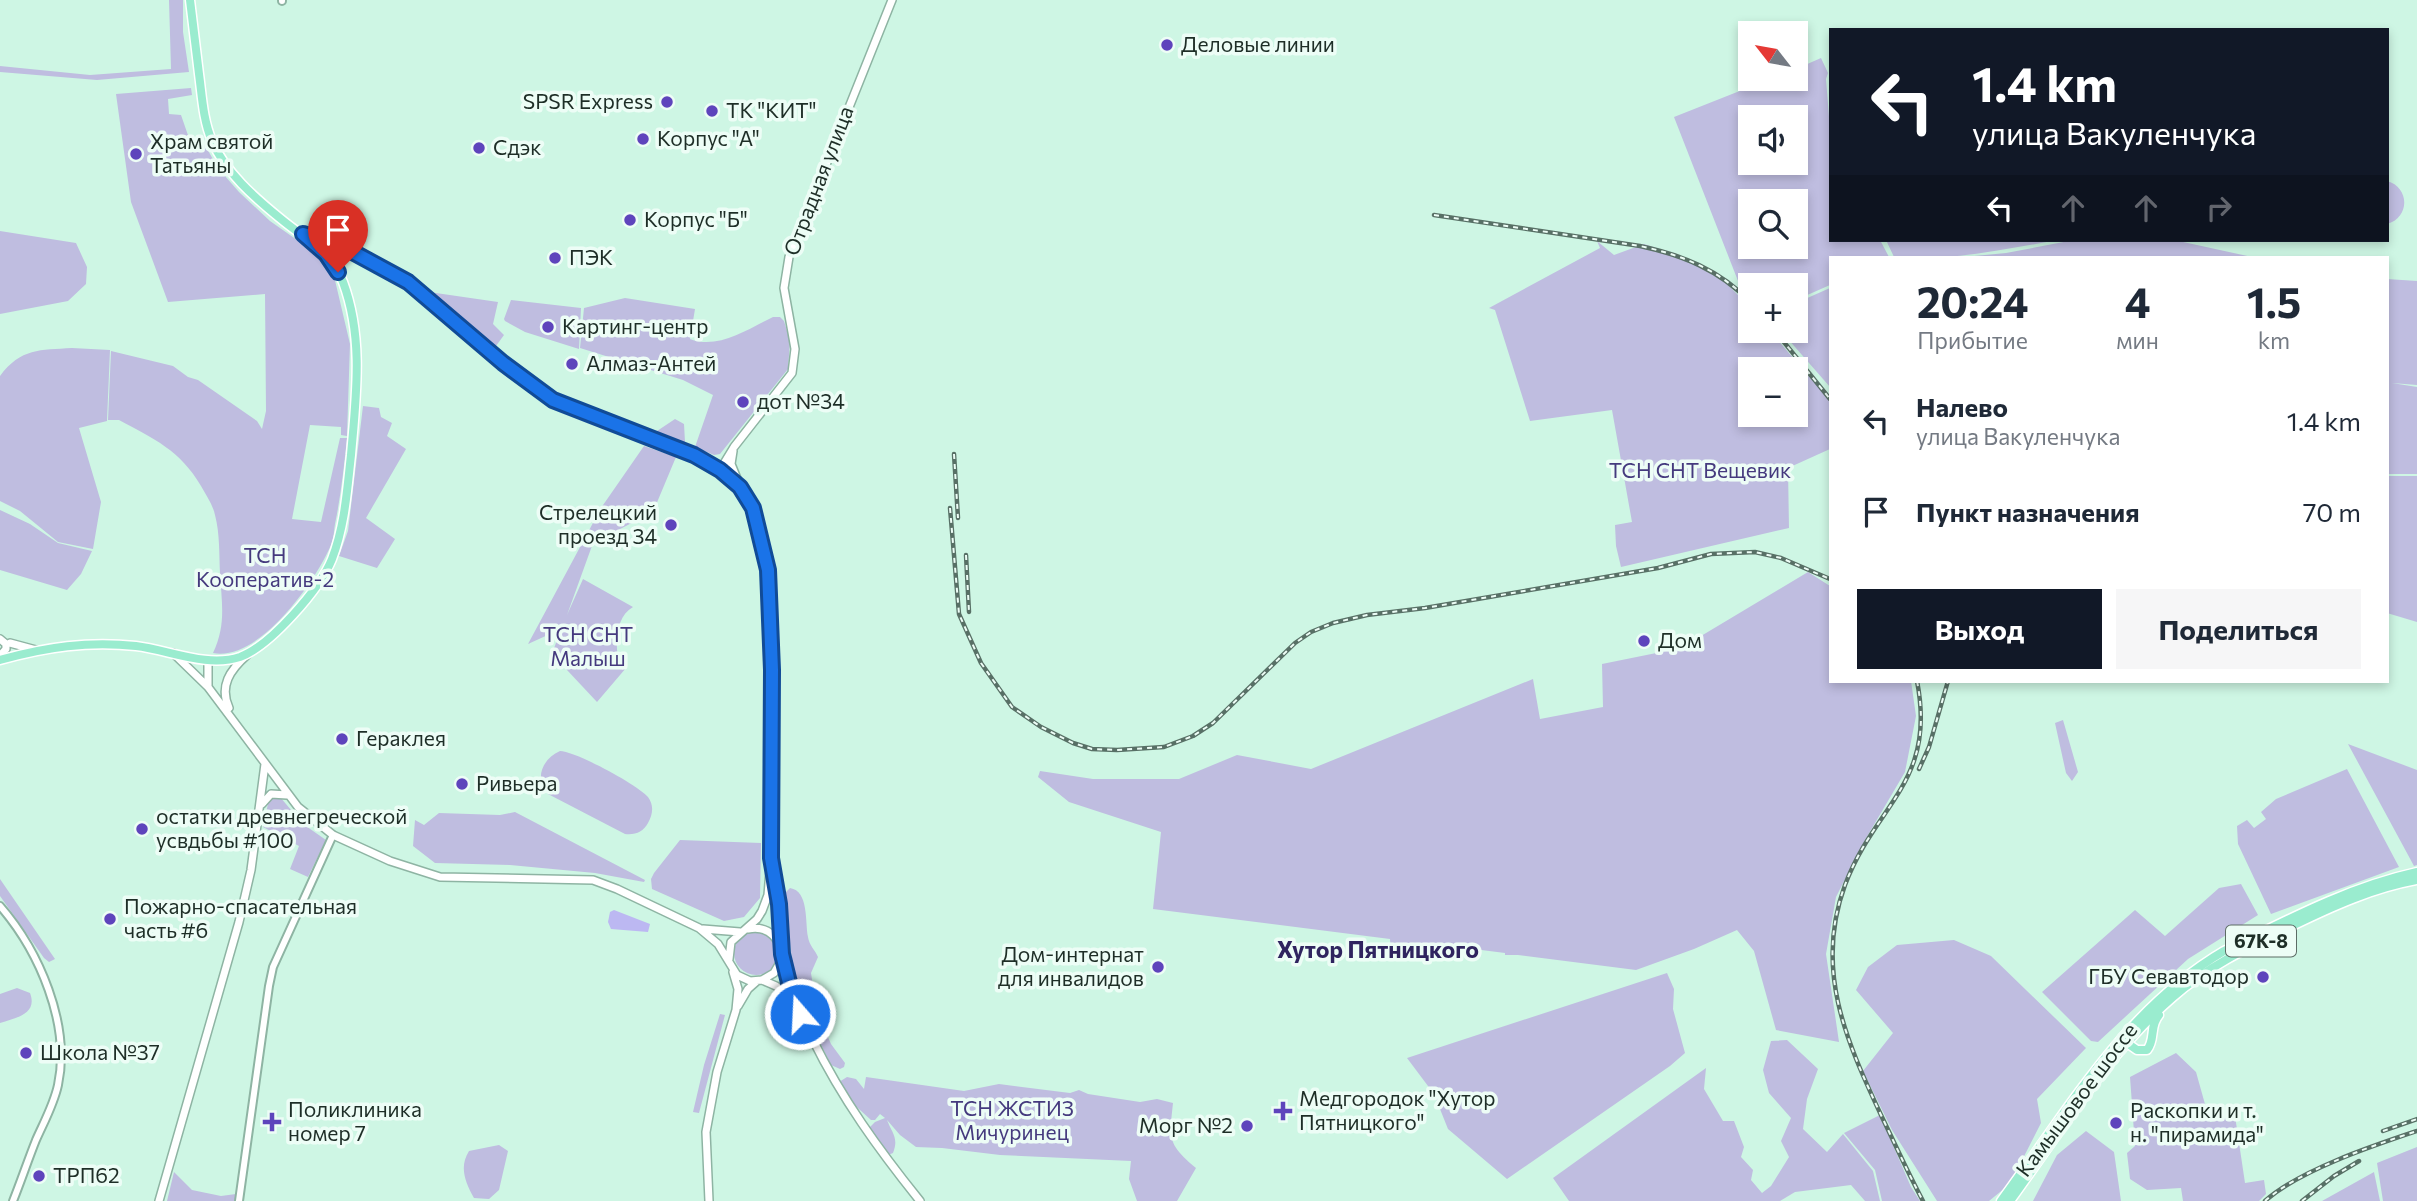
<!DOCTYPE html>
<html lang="ru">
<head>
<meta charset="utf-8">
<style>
  :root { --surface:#fff; --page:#f6f6f7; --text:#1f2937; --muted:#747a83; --accent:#111827 }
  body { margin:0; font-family:Commissioner,sans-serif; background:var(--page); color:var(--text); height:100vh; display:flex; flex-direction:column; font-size:26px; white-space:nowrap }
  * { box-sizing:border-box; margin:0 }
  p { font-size:23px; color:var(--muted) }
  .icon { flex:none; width:38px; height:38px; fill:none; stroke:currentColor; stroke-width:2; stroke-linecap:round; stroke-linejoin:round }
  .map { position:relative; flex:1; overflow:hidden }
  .details { position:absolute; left:1829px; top:256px; width:560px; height:427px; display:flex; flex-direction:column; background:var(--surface); border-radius:0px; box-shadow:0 4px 10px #0003 }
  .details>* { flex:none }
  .guide { position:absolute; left:1829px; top:28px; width:560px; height:214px; border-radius:0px; box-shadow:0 4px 10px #0003; background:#111827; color:#fff; overflow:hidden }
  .needle { width:46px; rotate:301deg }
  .tools { position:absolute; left:1738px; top:21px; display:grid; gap:14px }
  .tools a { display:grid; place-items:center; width:70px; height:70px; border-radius:0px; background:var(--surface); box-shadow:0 4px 10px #0003; font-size:35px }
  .pin { position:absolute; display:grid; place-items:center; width:60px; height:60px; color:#fff; margin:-72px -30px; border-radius:50% 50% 50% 0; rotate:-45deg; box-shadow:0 0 7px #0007 }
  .pin .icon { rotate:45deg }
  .me { position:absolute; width:77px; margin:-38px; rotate:341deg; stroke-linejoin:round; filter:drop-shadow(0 0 5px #0008) }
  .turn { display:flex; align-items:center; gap:24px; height:147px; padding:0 28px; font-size:32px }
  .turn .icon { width:91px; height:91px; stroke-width:2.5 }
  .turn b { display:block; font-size:49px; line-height:60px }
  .lanes { display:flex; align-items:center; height:66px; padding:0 28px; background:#0003; justify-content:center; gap:35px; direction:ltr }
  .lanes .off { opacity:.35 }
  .eta { display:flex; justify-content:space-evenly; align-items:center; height:119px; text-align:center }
  .eta b { font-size:42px; font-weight:700; line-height:49px }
  .action { display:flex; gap:14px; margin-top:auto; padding:14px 28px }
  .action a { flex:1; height:80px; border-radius:0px; background:var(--accent); color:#fff; font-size:28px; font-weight:700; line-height:80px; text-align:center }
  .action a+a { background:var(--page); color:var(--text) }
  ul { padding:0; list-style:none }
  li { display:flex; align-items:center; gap:21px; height:91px; padding:0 28px }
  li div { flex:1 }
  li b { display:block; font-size:26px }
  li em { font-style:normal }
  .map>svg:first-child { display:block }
  .green { fill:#bfbde0; fill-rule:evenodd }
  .water { fill:#bcb8f2 }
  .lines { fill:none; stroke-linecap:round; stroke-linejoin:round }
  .tertiary-casing { stroke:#8eb4a3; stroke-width:10 }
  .secondary-casing { stroke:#8eb4a3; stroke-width:10 }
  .primary-casing { stroke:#fff; stroke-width:11 }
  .tertiary { stroke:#fff; stroke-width:6 }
  .secondary { stroke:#fff; stroke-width:7 }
  .primary { stroke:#9aeccf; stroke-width:8 }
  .rail-casing { stroke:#587066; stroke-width:4.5 }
  .rail { stroke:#edfdf6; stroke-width:2; stroke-dasharray:5; stroke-linecap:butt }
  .route-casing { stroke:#114b97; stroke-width:18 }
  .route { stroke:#1a73e8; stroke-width:12 }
  .poi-dot { fill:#5e44bc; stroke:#edfdf6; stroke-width:2.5 }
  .labels { text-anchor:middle; stroke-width:7; stroke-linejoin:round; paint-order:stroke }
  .shield { fill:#edfdf6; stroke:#5c6c65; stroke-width:2 }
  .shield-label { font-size:19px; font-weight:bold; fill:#1e2e27 }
  .poi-label { font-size:21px; fill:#1e2e27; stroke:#edfdf6; text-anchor:start }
  .street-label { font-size:21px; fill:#1e2e27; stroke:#edfdf6 }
  .park-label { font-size:21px; fill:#453a7e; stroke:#edfdf6 }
  .neighbourhood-label { font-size:23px; font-weight:bold; fill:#2f245f; stroke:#edfdf6 }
</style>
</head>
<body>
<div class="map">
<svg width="2417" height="1201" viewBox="0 0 2417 1201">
  <rect width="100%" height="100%" fill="#cef6e4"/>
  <!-- green -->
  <path class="green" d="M169 0H183V32L189 72 97 80 0 72V66L90 75 171 69Z
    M1821 58 1828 73 1826 79 1830 129V240H1880L1889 257H1830V285L1796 300V285H1750V295L1740 286 1674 117 1770 79H1796V69ZM1750 117H1796V163H1750ZM1750 201H1796V247H1750Z
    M191 88 192 95 168 99 169 114 181 115 190 141 202 140 218 168 239 192 270 221 317 254 334 276 350 344 347 436 341 435V427L310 425 292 519 321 522 340 438H347C344 467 341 495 335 524 334 530 334 538 331 545 316 581 259 662 213 653 226 625 222 605 220 574 219 555 220 534 215 515 213 505 206 495 201 486 180 450 154 439 119 420H108L111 351 173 366 188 377 198 380 257 421 262 429 266 411 265 294 168 302 131 202 116 94Z
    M2387 181C2410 187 2410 218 2387 224Z
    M0 231 76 243 87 267 86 284 68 301 0 314Z
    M1886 240H2058C2006 249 1946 262 1894 257Z
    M2074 240H2174L2252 257H1964L2006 253Z
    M1597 241 1614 255 1644 244 1678 255 1715 272 1750 307V331H1770L1830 401V449L1788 468 1789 528 1621 567 1616 546 1615 525 1632 522 1612 410 1530 421 1495 310 1489 308 1600 248ZM1750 369H1796V415H1750Z
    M2387 279 2417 281V385L2392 383 2417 387V474H2387Z
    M1830 288V387L1781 331H1796V303Z
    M429 292 498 302 493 324 504 335 496 346Z
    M625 298 695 309 690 339C718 350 748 329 773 317H780L784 321 790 341 788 369 720 454 714 455 695 447 713 395 683 380 580 348 584 308Z
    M511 300 581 308 579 349 525 332 505 321 504 319Z
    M72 348 110 350 107 421 79 428 101 502 93 549 58 542 20 511 0 501V376C21 348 40 350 72 348Z
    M363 406 379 408 381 417 392 423 387 436 406 449 366 518 395 539 377 568 339 556 348 531Z
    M675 419 684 424 685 442 680 445 657 433V431Z
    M644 446 676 457 653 512 593 543 567 615 583 579 633 607C615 617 615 646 619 664L626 668 597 702 552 654 561 629 528 644 601 508Z
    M2387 476H2417V622L2387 613Z
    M0 510 30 524 58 543 92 551 81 574 67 590 0 570Z
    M1808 572 1830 586V681H1911L1916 716 1905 772 1865 840 1836 897 1826 954 1839 1042 1776 1030 1754 951 1737 930 1694 949 1636 970 1518 955H1505V953L1442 945V951L1391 954 1390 939 1153 909 1161 832 1069 802 1038 777 1040 771 1093 779H1179L1237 755 1311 769 1533 679 1540 719 1603 707 1602 664 1681 648Z
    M2063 720 2078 772 2072 781 2066 773 2055 723Z
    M2348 744 2417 770V865L2414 866Z
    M560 751C575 751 638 785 648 797 654 805 653 814 648 823 643 832 636 835 625 834L548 794C534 779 542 759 560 751Z
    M2347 769 2399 867 2271 914 2238 844 2237 826 2247 820 2254 828 2266 819 2261 812 2276 799Z
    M280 797 303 824 326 840 308 877 290 869 299 846 263 827 269 799Z
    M515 812 645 880 644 882 595 873 510 865 435 863 413 846 415 820 424 825 439 813 500 815Z
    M680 840 761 843 760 898 744 917 724 921 652 889 651 879 654 873Z
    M0 879 55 959 49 962 44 958 0 896Z
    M2241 884 2258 915 2188 959 2098 1042 2091 1041 2042 992 2135 910 2165 936 2219 888Z
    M790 888C809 891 805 922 808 937 809 945 815 950 818 957L811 973 813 986 818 998 820 1019 831 1044 845 1063 844 1067 840 1069 831 1065 796 994 784 894Z
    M734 953a22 22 0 1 1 44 0a22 22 0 1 1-44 0Z
    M1954 940 1991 956 2086 1048 2037 1099 2041 1123 2015 1174 2005 1188 1989 1201H1937L1892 1130 1863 1071 1893 1033 1856 990 1868 967 1897 945Z
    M1667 973 1674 989 1673 1009 1685 1053 1670 1066 1507 1179 1448 1129 1434 1094 1407 1058Z
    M17 988 30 993C38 1014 16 1018 0 1023V994Z
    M720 1014 725 1015 699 1113 693 1112 704 1065Z
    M1787 1040 1818 1069 1807 1099 1803 1129 1827 1152 1843 1134 1873 1171 1880 1201H1865L1851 1185 1795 1192 1780 1201H1569L1553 1178 1706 1068 1704 1089 1723 1121H1734L1744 1147 1741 1157 1753 1170 1751 1180 1762 1193 1771 1186 1789 1157 1781 1141 1791 1118 1769 1093 1763 1070 1771 1041Z
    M2176 1053 2196 1072 2210 1122 2235 1116 2245 1183 2264 1180 2266 1194 2259 1201H2183L2181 1188 2147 1190 2130 1179 2127 1153 2135 1146 2130 1077Z
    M847 1077 856 1079 864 1089 866 1077 964 1091 999 1084 1070 1093 1079 1090 1088 1094 1140 1102 1157 1099 1173 1103C1169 1140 1168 1144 1196 1168L1177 1201H1137L1129 1179 1131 1161 1000 1155 942 1148 916 1147 900 1135 887 1120C892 1133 899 1138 893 1153L888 1155 869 1128 875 1122 885 1118 880 1114 875 1120H871L849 1100 839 1082Z
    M1880 1115 1911 1187 1920 1201H1882L1875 1170 1844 1133Z
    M2086 1131 2114 1152 2121 1201H2033L2057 1155Z
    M499 1145 508 1151 499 1190 489 1199 474 1198C465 1182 459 1167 469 1151Z
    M2417 1147V1201H2383L2377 1163Z
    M174 1172 192 1190 221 1196 236 1194 235 1201H167Z
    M2374 1172 2380 1201H2322Z"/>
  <!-- water -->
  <path class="water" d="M614 910 650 924 648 932 611 929 608 922 610 912Z"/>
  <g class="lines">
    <!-- tertiary casing -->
    <g class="tertiary-casing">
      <path id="tertiary" d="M282 1V0
        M0 906C39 951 71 1024 58 1085 54 1104 44 1122 36 1140 28 1160 21 1181 13 1201
        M239 1201 269 986 273 967 333 835"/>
    </g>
    <!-- secondary casing -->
    <g class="secondary-casing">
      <path id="secondary" d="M303 234 338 244 408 282 503 363 553 400 694 455 720 470 740 487 753 508 768 571 772 670 771 854
        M733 451 731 464 740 486
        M720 470 734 447 792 373 795 349 784 288 789 257 892 0
        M0 639 6 644V649L0 656
        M10 643 36 650
        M173 653 208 687 298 807 333 835 390 861 440 877 593 880 617 889 699 928 718 944 737 975 750 981 762 980 774 973 781 961 782 954
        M208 686V660
        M229 708C219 686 230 670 247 655
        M262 804 271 794 287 795
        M771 858C779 904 780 951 792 996 796 1011 806 1026 813 1040 842 1099 879 1150 920 1201
        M703 929 740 932
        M748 929C763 926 774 932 780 946
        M729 959 731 942 757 919 762 911 768 895 770 871
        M762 980 776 986 792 999
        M738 1006 748 989 757 981
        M159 1201 239 922 251 870 265 764
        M709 1201 706 1132 717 1072 736 1010 738 989 733 972"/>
    </g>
    <!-- primary casing -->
    <g class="primary-casing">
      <path id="primary" d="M0 660C46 647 88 641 136 646 169 650 207 668 240 657 270 646 320 589 332 559 345 525 347 490 351 455 356 397 364 338 343 282 331 251 305 239 281 219 255 198 225 172 212 141 203 120 202 96 199 74 196 49 193 25 190 0
        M2127 1043 2137 1050H2147C2156 1039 2149 1026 2159 1015
        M2001 1201C2068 1110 2125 1009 2224 951 2287 920 2349 887 2417 872
        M2010 1201C2061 1131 2107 1054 2173 997 2208 966 2251 946 2292 926 2333 906 2373 888 2417 880"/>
    </g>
    <!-- tertiary -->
    <use href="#tertiary" class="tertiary"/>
    <!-- secondary -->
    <use href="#secondary" class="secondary"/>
    <!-- primary -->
    <use href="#primary" class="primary"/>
    <!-- rail casing -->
    <g class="rail-casing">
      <path id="rail" d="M1434 215 1640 246C1682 255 1720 270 1750 302
        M1775 331 1830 399
        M954 454 958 518
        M950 508 959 614 981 663 1012 707 1041 727 1073 743 1092 749 1117 750 1164 747 1193 736 1213 723 1295 643 1311 632 1333 623 1367 615 1425 608 1658 568 1711 554 1755 552 1781 558 1830 579
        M966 555 969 612
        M1917 681C1937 783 1875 804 1845 885 1814 969 1846 1040 1881 1115 1895 1144 1908 1173 1923 1201
        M1919 769 1929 747 1948 681
        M2383 1131 2417 1119
        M2265 1201C2300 1170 2372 1146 2417 1131
        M2302 1201 2334 1176 2359 1161"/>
    </g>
    <!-- rail -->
    <use href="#rail" class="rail"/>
  </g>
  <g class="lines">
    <!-- route casing -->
    <g class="route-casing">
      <path id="route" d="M338 272 326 254 303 234 338 244 408 282 503 363 553 400 694 455 720 470 740 487 753 508 768 570 772 670 771 858 779 904 782 954 793 999 800 1014"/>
    </g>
    <!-- route -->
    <use href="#route" class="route"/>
  </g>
  <!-- markers -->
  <g class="poi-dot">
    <circle cx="1167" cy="45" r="7"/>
    <circle cx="667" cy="102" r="7"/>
    <circle cx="712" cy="111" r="7"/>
    <circle cx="643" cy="139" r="7"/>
    <circle cx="479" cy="148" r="7"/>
    <circle cx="136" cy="154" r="7"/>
    <circle cx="630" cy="220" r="7"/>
    <circle cx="555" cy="258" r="7"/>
    <circle cx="548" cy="327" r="7"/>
    <circle cx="572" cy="364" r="7"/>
    <circle cx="743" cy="402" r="7"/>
    <circle cx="671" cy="525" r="7"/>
    <circle cx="1644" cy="641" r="7"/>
    <circle cx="342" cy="739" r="7"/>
    <circle cx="462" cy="784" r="7"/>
    <circle cx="142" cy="829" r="7"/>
    <circle cx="110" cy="919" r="7"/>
    <circle cx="1158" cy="967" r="7"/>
    <circle cx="2263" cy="977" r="7"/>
    <circle cx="26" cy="1053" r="7"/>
    <path d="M1279.5 1100.5h7v7h7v7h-7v7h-7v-7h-7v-7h7z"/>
    <path d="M268.5 1111.5h7v7h7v7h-7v7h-7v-7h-7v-7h7z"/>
    <circle cx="2116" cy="1123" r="7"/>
    <circle cx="1247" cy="1126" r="7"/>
    <circle cx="39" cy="1176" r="7"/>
  </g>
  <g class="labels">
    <!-- shield labels -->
    <rect class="shield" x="2226" y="925.5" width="70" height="31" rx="5"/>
    <g class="shield-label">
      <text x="2261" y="948">67К-8</text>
    </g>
    <!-- poi labels -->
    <g class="poi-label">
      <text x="1181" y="52">Деловые линии</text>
      <text x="653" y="109" text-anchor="end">SPSR Express</text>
      <text x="726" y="118">ТК "КИТ"</text>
      <text x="657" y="146">Корпус "А"</text>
      <text x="150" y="149">Храм святой<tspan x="150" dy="24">Татьяны</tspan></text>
      <text x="493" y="155">Сдэк</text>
      <text x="644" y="227">Корпус "Б"</text>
      <text x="569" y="265">ПЭК</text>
      <text x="562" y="334">Картинг-центр</text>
      <text x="586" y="371">Алмаз-Антей</text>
      <text x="757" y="409">дот №34</text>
      <text x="657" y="520" text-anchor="end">Стрелецкий<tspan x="657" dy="24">проезд 34</tspan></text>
      <text x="1658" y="648">Дом</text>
      <text x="356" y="746">Гераклея</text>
      <text x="476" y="791">Ривьера</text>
      <text x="156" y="824">остатки древнегреческой<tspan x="156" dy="24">усвдьбы #100</tspan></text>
      <text x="124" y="914">Пожарно-спасательная<tspan x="124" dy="24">часть #6</tspan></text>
      <text x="1144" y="962" text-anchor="end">Дом-интернат<tspan x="1144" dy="24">для инвалидов</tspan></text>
      <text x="2249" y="984" text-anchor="end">ГБУ Севавтодор</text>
      <text x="40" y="1060">Школа №37</text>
      <text x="1299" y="1106">Медгородок "Хутор<tspan x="1299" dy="24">Пятницкого"</tspan></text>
      <text x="288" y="1117">Поликлиника<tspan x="288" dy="24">номер 7</tspan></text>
      <text x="2130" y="1118">Раскопки и т.<tspan x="2130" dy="24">н. "пирамида"</tspan></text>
      <text x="1233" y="1133" text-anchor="end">Морг №2</text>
      <text x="53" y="1183">ТРП62</text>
    </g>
    <!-- street labels -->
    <g class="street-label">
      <text transform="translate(819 181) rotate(-69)" y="7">Отрадная улица</text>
      <text transform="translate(2077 1100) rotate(-53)" y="7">Камышовое шоссе</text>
    </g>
    <!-- park labels -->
    <g class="park-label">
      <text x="1700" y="478">ТСН СНТ Вещевик</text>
      <text x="265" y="563">ТСН<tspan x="265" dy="24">Кооператив-2</tspan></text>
      <text x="588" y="642">ТСН СНТ<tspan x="588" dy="24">Малыш</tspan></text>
      <text x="1012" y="1116">ТСН ЖСТИЗ<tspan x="1012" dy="24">Мичуринец</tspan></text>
    </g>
    <!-- neighbourhood labels -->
    <g class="neighbourhood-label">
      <text x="1378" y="958">Хутор Пятницкого</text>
    </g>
  </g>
</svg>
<div class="tools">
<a><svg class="needle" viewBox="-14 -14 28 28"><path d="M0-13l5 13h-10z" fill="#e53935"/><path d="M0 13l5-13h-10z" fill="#747a83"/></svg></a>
<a><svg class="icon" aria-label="sound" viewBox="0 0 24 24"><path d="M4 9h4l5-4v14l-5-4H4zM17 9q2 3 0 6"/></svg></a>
<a><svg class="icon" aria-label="search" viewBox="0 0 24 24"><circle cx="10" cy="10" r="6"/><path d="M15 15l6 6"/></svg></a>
<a>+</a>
<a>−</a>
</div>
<div class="pin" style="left:338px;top:272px;background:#d93025"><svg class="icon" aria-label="arrive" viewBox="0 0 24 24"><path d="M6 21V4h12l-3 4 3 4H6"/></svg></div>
<svg class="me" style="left:800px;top:1014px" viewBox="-20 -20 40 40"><circle r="17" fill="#1a73e8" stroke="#fff" stroke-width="3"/><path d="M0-11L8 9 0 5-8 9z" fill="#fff"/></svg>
<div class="guide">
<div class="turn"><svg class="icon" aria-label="left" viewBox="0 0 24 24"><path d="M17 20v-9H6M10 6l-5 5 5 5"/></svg><div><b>1.4 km</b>улица Вакуленчука</div></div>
<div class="lanes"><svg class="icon" aria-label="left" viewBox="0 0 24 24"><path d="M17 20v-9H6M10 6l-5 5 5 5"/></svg><svg class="icon off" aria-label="ahead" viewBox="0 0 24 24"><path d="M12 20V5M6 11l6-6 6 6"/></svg><svg class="icon off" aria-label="ahead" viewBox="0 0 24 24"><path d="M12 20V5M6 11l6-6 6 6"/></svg><svg class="icon off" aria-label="right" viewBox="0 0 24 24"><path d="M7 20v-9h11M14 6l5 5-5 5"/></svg></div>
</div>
<section class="details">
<div class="eta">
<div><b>20:24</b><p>Прибытие</p></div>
<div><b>4</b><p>мин</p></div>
<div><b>1.5</b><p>km</p></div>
</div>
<ul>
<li><svg class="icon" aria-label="left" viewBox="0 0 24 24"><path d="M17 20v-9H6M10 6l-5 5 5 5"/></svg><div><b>Налево</b><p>улица Вакуленчука</p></div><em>1.4 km</em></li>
<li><svg class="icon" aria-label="arrive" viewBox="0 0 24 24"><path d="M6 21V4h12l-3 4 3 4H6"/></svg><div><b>Пункт назначения</b></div><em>70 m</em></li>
</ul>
<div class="action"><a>Выход</a><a>Поделиться</a></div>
</section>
</div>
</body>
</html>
